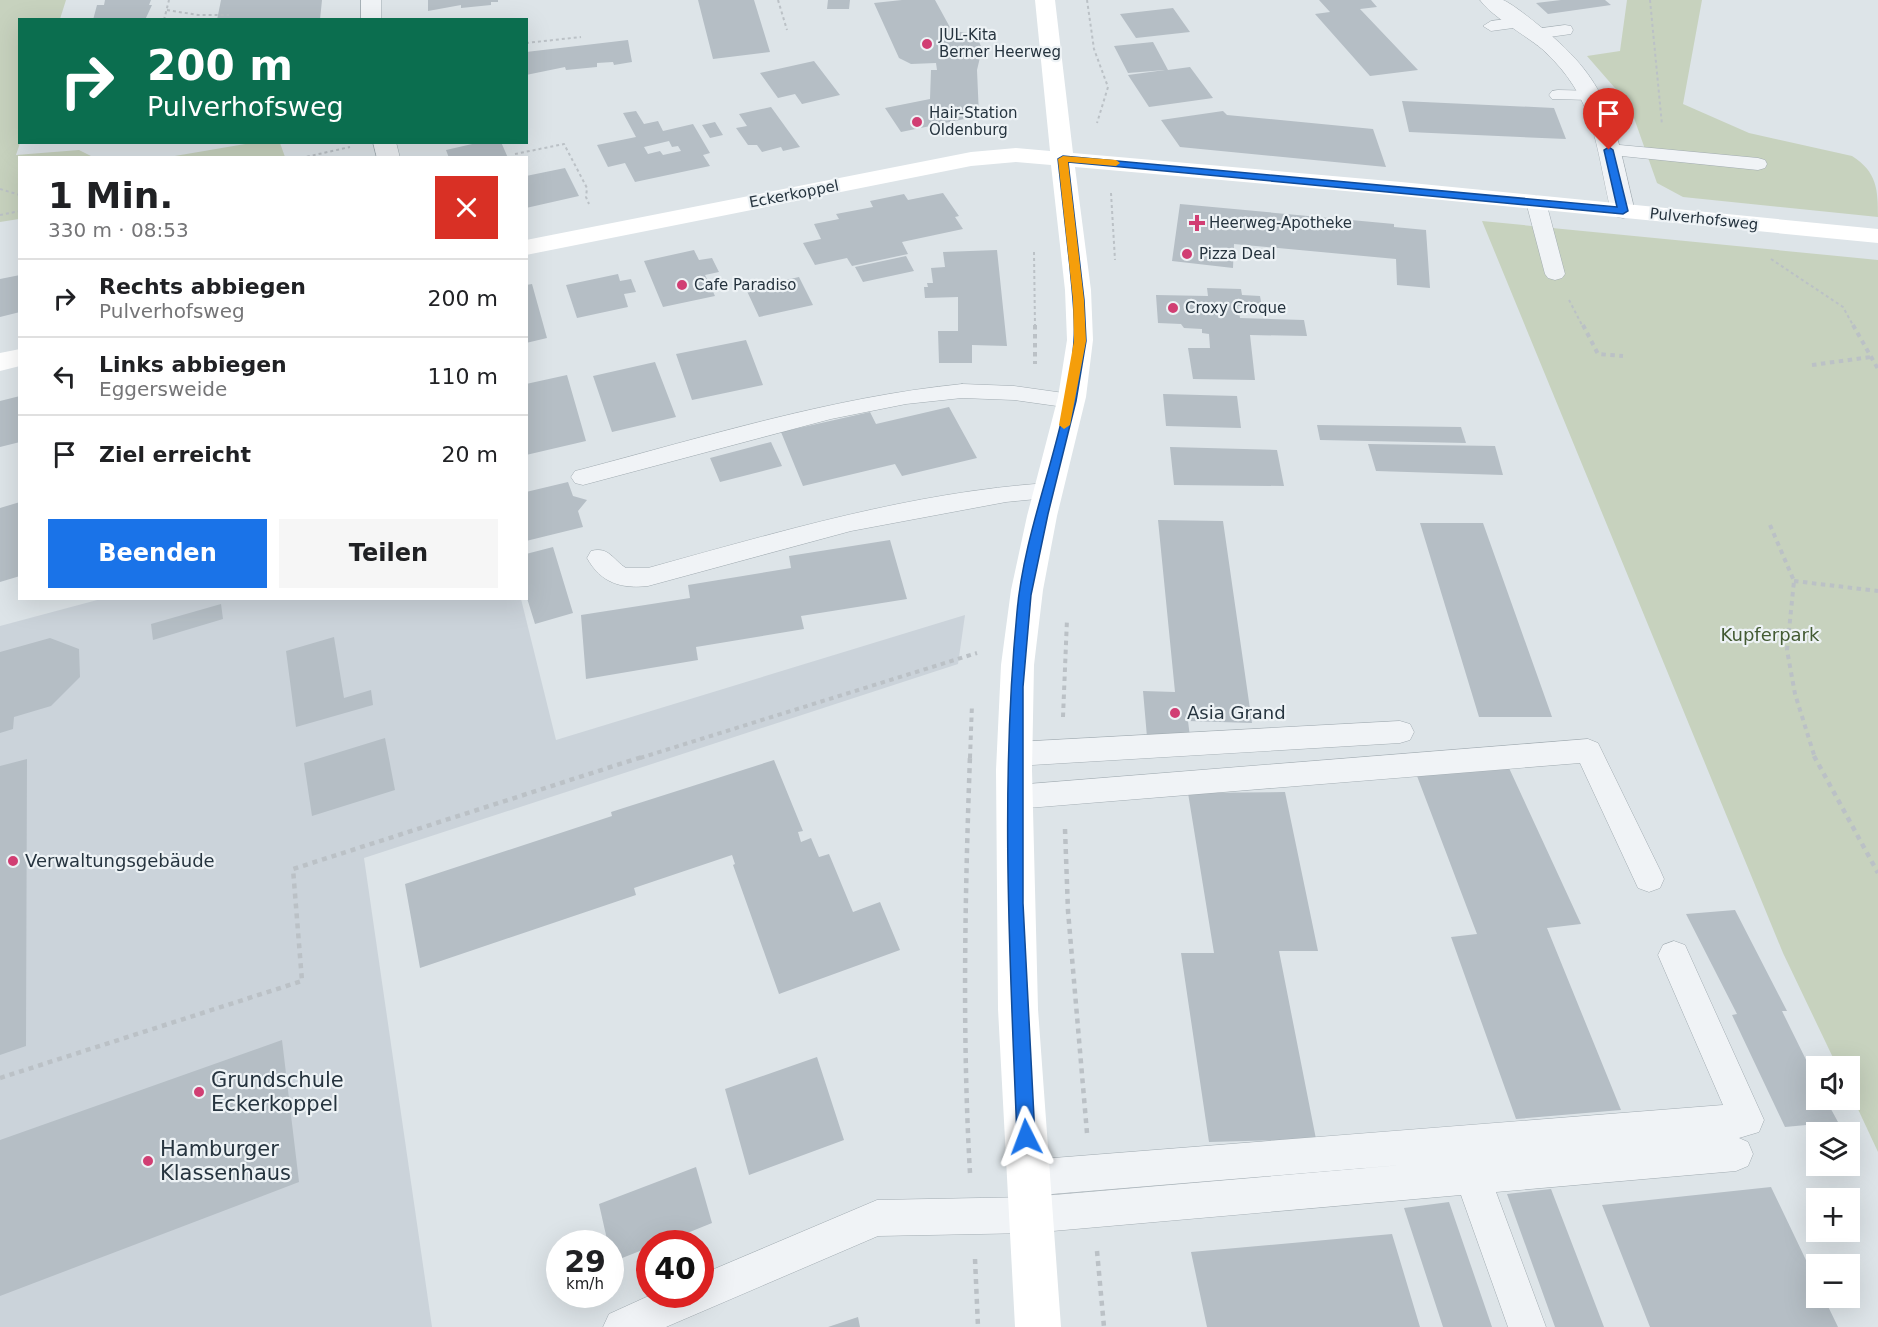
<!DOCTYPE html>
<html lang="de">
<head>
<meta charset="utf-8">
<style>
  :root { --surface:#fff; --page:#f6f6f6; --text:#202124; --muted:#757577; --line:#e0e0e0; --accent:#1a73e8 }
  body { margin:0; font-family:"DejaVu Sans",sans-serif; background:var(--page); color:var(--text); height:100vh; display:flex; flex-direction:column; font-size:22px; white-space:nowrap }
  * { box-sizing:border-box; margin:0 }
  p { font-size:20px; color:var(--muted) }
  .icon { flex:none; width:33px; height:33px; fill:none; stroke:currentColor; stroke-width:2; stroke-linecap:round; stroke-linejoin:round }
  .map { position:relative; flex:1; overflow:hidden }
  .drawer { position:absolute; left:18px; top:156px; width:510px; height:444px; display:flex; flex-direction:column; background:var(--surface); border-radius:0px; box-shadow:0 6px 24px #0002 }
  .drawer>* { flex:none }
  .top-card { position:absolute; left:18px; top:18px; width:510px; height:126px; border-radius:0px; box-shadow:0 6px 24px #0002; background:#0b6e4f; color:#fff; overflow:hidden }
  .fabs { position:absolute; left:1806px; top:1056px; display:grid; gap:12px }
  .fabs a { display:grid; place-items:center; width:54px; height:54px; border-radius:0px; background:var(--surface); box-shadow:0 6px 24px #0002; font-size:30px }
  .speed { position:absolute; left:546px; top:1230px; display:flex; gap:12px; font-size:30px; font-weight:700; text-align:center }
  .speed>* { display:grid; place-content:center; width:78px; height:78px; border-radius:50%; background:var(--surface); box-shadow:0 6px 24px #0002; line-height:1 }
  .speed small { font-size:15px; font-weight:400 }
  .speed .limit { border:9px solid #d22; background:#fff; color:#111 }
  .pin { position:absolute; display:grid; place-items:center; width:51px; height:51px; color:#fff; margin:-62px -26px; border-radius:50% 50% 50% 0; rotate:-45deg; box-shadow:0 0 6px #0007 }
  .pin .icon { rotate:45deg }
  .me { position:absolute; width:66px; margin:-33px; rotate:357deg; stroke-linejoin:round; filter:drop-shadow(0 0 4px #0008) }
  .turn { display:flex; align-items:center; gap:21px; height:126px; padding:0 30px; font-size:27px }
  .turn .icon { width:78px; height:78px; stroke-width:2.5 }
  .turn b { display:block; font-size:42px; line-height:51px }
  .round { display:grid; place-items:center; flex:none; width:63px; height:63px; border-radius:0px; background:var(--page) }
  .overview { display:flex; align-items:center; justify-content:space-between; height:102px; padding:0 30px }
  h1 { font-size:36px; font-weight:700; line-height:45px }
  .primary-button { display:flex; gap:12px; margin-top:auto; padding:12px 30px }
  .primary-button a { flex:1; height:69px; border-radius:0px; background:var(--accent); color:#fff; font-size:24px; font-weight:700; line-height:69px; text-align:center }
  .primary-button a+a { background:var(--page); color:var(--text) }
  ul { padding:0; list-style:none }
  li { display:flex; align-items:center; gap:18px; height:78px; padding:0 30px; border-top:2px solid var(--line) }
  li div { flex:1 }
  li b { display:block; font-size:22px }
  li em { font-style:normal }
  .map>svg:first-child { display:block }
  .built { fill:#cbd3da }
  .green { fill:#c7d2be }
  .building { fill:#b5bec5; fill-rule:evenodd }
  .lines { fill:none; stroke-linecap:round; stroke-linejoin:round }
  .lane-casing { stroke:#a2acb2; stroke-width:1 }
  .street-casing { stroke:#a2acb2; stroke-width:1 }
  .path-far2 { stroke:#bbc1c6; stroke-width:2; stroke-dasharray:3 3; stroke-linecap:butt }
  .path-far1 { stroke:#bbc1c6; stroke-width:4; stroke-dasharray:4.5 4.5; stroke-linecap:butt }
  .path { stroke:#bbc1c6; stroke-width:4.5; stroke-dasharray:5 5; stroke-linecap:butt }
  .lane { fill:#f0f3f6; fill-rule:evenodd }
  .street { fill:#f0f3f6; fill-rule:evenodd }
  .secondary { fill:#fff; fill-rule:evenodd }
  .route { fill:#1a73e8; stroke:#114b97; stroke-width:1.5 }
  .slow { fill:#f59e0b }
  .poi-dot { fill:#d13e73; stroke:#edf2f5; stroke-width:2 }
  .labels { text-anchor:middle; stroke-width:4.5; stroke-linejoin:round; paint-order:stroke }
  .far-poi-label { font-size:15px; fill:#26343f; stroke:#edf2f5; text-anchor:start }
  .far-street-label { font-size:15px; fill:#26343f; stroke:#edf2f5 }
  .park-label { font-size:18px; fill:#435b33; stroke:#edf2f5 }
  .poi-label { font-size:18px; fill:#26343f; stroke:#edf2f5; text-anchor:start }
  .near-poi-label { font-size:21px; fill:#26343f; stroke:#edf2f5; text-anchor:start }
</style>
</head>
<body>
<div class="map">
<svg width="1878" height="1327" viewBox="0 0 1878 1327">
  <rect width="100%" height="100%" fill="#dde4e8"/>
  <!-- built -->
  <path class="built" d="M101 599H521L556 740 965 615 958 664 364 858 432 1327H0V626Z"/>
  <!-- green -->
  <path class="green" d="M0 0H66L60 19 20 20V143L16 155 79 150 93 157 20 158 19 219 0 222Z
    M1627 0H1702L1683 104 1749 133 1852 156C1877 172 1878 189 1878 217L1683 197 1657 183 1634 118 1621 95 1587 56 1620 51Z
    M251 143H280L285 157H169Z
    M1482 221 1878 260V1152L1850 1092V1066H1837L1783 953Z"/>
  <!-- building -->
  <path class="building" d="M105 0H151L149 5H152L145 20H93L97 5H104Z
    M221 0H322L320 20H217Z
    M428 0H498V2H491V5L461 8V5L428 11Z
    M698 0H754L770 52 713 59Z
    M828 0H850L849 9H827Z
    M902 0H935L952 31 976 34 982 49 977 70 979 116 901 132 885 108 930 99 931 70H937L936 63 911 64 899 58 874 3Z
    M1319 0H1371L1377 7 1360 9 1418 70 1370 76 1315 14 1330 12Z
    M1561 0H1605L1611 5 1548 14 1536 3Z
    M1173 8 1190 32 1136 38 1120 14Z
    M628 40 632 62 614 65 613 62 597 63V67L566 70 565 67 526 75V52Z
    M1153 42 1168 70 1190 67 1213 98 1149 107 1128 75 1165 70 1128 73 1114 46Z
    M814 61 840 95 802 104 795 94 778 98 760 73Z
    M1402 101 1554 108 1566 139 1409 132Z
    M771 107 800 147 783 151 781 147 762 152 757 145H748L736 128 747 126 739 114Z
    M636 111 644 124 658 121 663 131 693 124 710 153 703 155 710 166 635 182 625 163 608 167 597 145 636 137 623 113ZM669 141 672 147 678 146 681 151 663 155 660 151 648 154 644 147Z
    M1223 111 1227 115 1373 129 1386 167 1180 147 1161 120Z
    M715 122 723 135 710 138 702 125Z
    M481 142H501L508 158H449L446 150Z
    M565 168 579 196 526 208V176Z
    M943 193 959 216 955 217 963 229 902 242 908 254 852 266 847 258 815 265 803 243 821 239 814 224 839 219 836 214 873 207 870 201 904 194 908 200Z
    M1180 204 1394 224V227L1426 230 1430 288 1397 285 1396 259 1234 244 1233 268 1172 261Z
    M694 250 699 260 712 258 719 272 705 275 715 296 663 307 644 261Z
    M997 250 1007 346 972 345V363H939L938 331H958V297L925 298 924 287H928L927 283H933L931 268 945 267 943 252Z
    M906 256 914 271 863 282 855 267Z
    M618 274 620 281 631 279 636 292 624 294 628 307 577 318 566 285Z
    M20 275V312L0 317V279Z
    M799 277 813 305 759 317 746 289Z
    M532 284 547 338 526 343V285Z
    M1207 288 1241 289 1242 295 1260 296 1262 307 1238 306 1240 318 1304 320 1307 336 1250 335 1255 380 1193 379 1188 348H1210L1209 334 1202 333V329L1184 328 1181 324 1158 323 1156 295 1208 296Z
    M746 340 763 385 692 400 676 354Z
    M655 362 676 417 612 432 593 376Z
    M567 375 586 441 526 455V384Z
    M1163 394 1237 396 1241 428 1166 426Z
    M20 396V442L0 447V401Z
    M949 407 977 458 902 476 895 464 803 486 781 432 870 412 876 424Z
    M1317 425 1461 427 1466 443 1320 440Z
    M771 442 782 466 720 482 710 458Z
    M1368 444 1495 446 1503 475 1376 471Z
    M1170 447 1277 450 1284 486 1174 485Z
    M568 482 573 496 587 500 578 511 583 527 526 541V492Z
    M20 502V576L0 582V508Z
    M1158 520 1223 521 1252 723 1188 721 1190 737H1147L1143 691 1175 692Z
    M1420 523H1483L1552 717H1479Z
    M890 540 907 599 801 616 804 629 696 647 698 660 586 679 581 615 690 598 688 585 791 568 789 556Z
    M553 547 573 613 535 624 526 595V554Z
    M221 604 223 619 153 640 151 624Z
    M334 637 344 698 371 690 373 705 296 727 286 651Z
    M50 638 79 649 80 677 51 706 14 717 13 729 0 733V652Z
    M385 738 395 790 312 816 304 763Z
    M27 759 26 1046 0 1055V766Z
    M774 760 803 831 798 832 801 842 811 838 819 857 829 854 853 912 880 902 900 950 779 994 733 865 735 864 732 855 634 888 636 895 420 968 405 884 612 816 611 812Z
    M1509 768 1581 924 1547 928 1621 1110 1516 1119 1451 937 1477 934 1417 776Z
    M1285 792 1318 951H1279L1316 1139 1209 1142 1181 953H1214L1188 793Z
    M1735 910 1787 1011H1782L1816 1080V1100H1826L1838 1122 1785 1127 1732 1015 1737 1014 1686 914Z
    M282 1040 299 1182 0 1296V1140Z
    M817 1057 844 1140 749 1175 725 1089Z
    M696 1167 712 1223 660 1244H650V1247L612 1262 610 1244H608L599 1204Z
    M1771 1187 1816 1281V1298H1824L1838 1327H1650L1602 1205Z
    M1551 1189 1604 1327H1555L1507 1194Z
    M1449 1202 1492 1327H1443L1404 1208Z
    M1392 1234 1420 1327H1207L1191 1252Z
    M858 1317 860 1327H828Z"/>
  <g class="lines">
    <!-- lane casing -->
    <g class="lane-casing">
      <path id="lane" d="M1522 17 1530 22 1528 26 1491 31 1483 26 1491 21Z
        M1565 25 1571 26 1573 30 1571 34 1535 39 1527 34 1535 29Z
        M1558 90 1597 91 1600 95 1597 99 1591 100 1552 99 1549 95 1552 91Z
        M1609 144 1758 158 1765 160 1767 164 1765 168 1758 170 1602 154 1600 150 1602 146Z
        M1536 196 1543 198 1546 202 1565 274 1562 278 1555 280 1548 278 1545 274 1526 202 1529 198Z
        M962 384 1014 386 1071 394 1079 396 1082 401 1079 406 1071 408 1014 400 962 398 906 404 831 419 583 485 575 483 571 477 575 471 583 469C708 436 833 397 962 384Z
        M1048 483 1057 485 1060 491 1057 497 1006 502 851 531 648 586C621 589 601 583 587 558L591 551C609 546 613 560 626 568H648C779 532 912 492 1048 483Z
        M1400 721 1410 724 1414 732 1410 740 1400 743 1015 766 1005 762 1001 754 1005 746 1015 742Z
        M1588 739 1598 743 1660 870 1664 879 1660 888 1649 892 1638 888 1580 763 1015 809 1005 806 1000 797 1005 788 1015 785Z
        M1674 941 1685 945 1764 1120 1759 1132 1739 1138 1748 1142 1753 1154 1748 1166 1736 1171 1496 1192 1546 1327H1508L1461 1195 1030 1233 878 1236 666 1327H603L609 1314 653 1294H700V1275L877 1200 1030 1197 1413 1164 1028 1196 1016 1190 1010 1178 1016 1166 1028 1160 1723 1105 1658 955 1663 945Z"/>
    </g>
    <!-- street casing -->
    <g class="street-casing">
      <path id="street" d="M361 0H381V20H361Z
        M1480 0C1487 0 1497 0 1503 0 1513 4 1532 20 1541 27 1614 85 1614 127 1635 211L1632 216 1623 218 1614 216 1611 211C1595 144 1596 98 1542 49 1525 35 1491 16 1480 0Z
        M373 142H396L400 158H377Z"/>
    </g>
    <!-- path-far2 -->
    <path class="path-far2" d="M778 0 787 30
      M1087 0 1094 49 1108 87 1097 123
      M1650 0 1662 125
      M167 10 198 15H229
      M164 20 169 0
      M526 43 581 37
      M515 154 564 144 587 188 586 197 589 204
      M301 158 350 147
      M0 189 20 195
      M1111 193 1115 260
      M0 215 20 211
      M1034 252 1035 327
      M1771 259 1843 307 1854 327
      M1569 300 1583 327"/>
    <!-- path-far1 -->
    <path class="path-far1" d="M1035 325V364
      M1583 325 1598 354 1623 356
      M1853 325 1878 369
      M1812 365 1871 357
      M1770 525 1794 581 1787 650 1795 694 1815 758
      M1794 581 1878 591
      M1063 717 1067 619
      M640 758 977 653
      M970 758 972 704"/>
    <!-- path -->
    <path class="path" d="M1814 756 1878 873
      M1065 829 1068 911 1087 1133
      M0 1078 302 981 293 869 645 756
      M970 1173C962 1034 965 895 970 756
      M1097 1251 1104 1327
      M975 1259 978 1327"/>
    <!-- lane -->
    <use href="#lane" class="lane"/>
    <!-- street -->
    <use href="#street" class="street"/>
    <!-- secondary -->
    <path class="secondary" d="M1035 0H1055L1073 153 1401 182 1878 229V243L1401 196 1075 167 1091 290 1093 340 1086 397 1057 516 1043 590 1034 665 1032 770 1038 1009 1061 1327H1015L998 1009 996 770 1001 665 1011 590 1027 516 1058 397 1067 340 1065 290 1051 165 1016 162 971 166 526 255V240L971 152 1016 148 1050 151Z
      M20 349V366L0 371V353Z"/>
  </g>
  <!-- route -->
  <path class="route" d="M1609 147 1613 150 1628 211 1623 214 1068 162 1084 300 1086 341 1076 401 1048 514 1031 595 1023 687V903L1035 1137 1032 1143 1026 1146 1020 1143 1017 1137C1010 962 1000 787 1017 612 1025 520 1069 433 1074 341 1076 317 1072 291 1070 267 1066 231 1062 195 1058 159L1063 156 1617 207 1604 150Z"/>
  <!-- slow -->
  <path class="slow" d="M1063 156 1116 160 1120 163 1116 166 1068 162 1084 300 1086 341 1070 425 1064 429 1059 425 1074 341 1073 300 1058 159Z"/>
  <!-- markers -->
  <g class="poi-dot">
    <circle cx="927" cy="44" r="6"/>
    <circle cx="917" cy="122" r="6"/>
    <path d="M1194 214h6v6h6v6h-6v6h-6v-6h-6v-6h6z"/>
    <circle cx="1187" cy="254" r="6"/>
    <circle cx="682" cy="285" r="6"/>
    <circle cx="1173" cy="308" r="6"/>
    <circle cx="1175" cy="713" r="6"/>
    <circle cx="13" cy="861" r="6"/>
    <circle cx="199" cy="1092" r="6"/>
    <circle cx="148" cy="1161" r="6"/>
  </g>
  <g class="labels">
    <!-- far-poi labels -->
    <g class="far-poi-label">
      <text x="939" y="40">JUL-Kita<tspan x="939" dy="17">Berner Heerweg</tspan></text>
      <text x="929" y="118">Hair-Station<tspan x="929" dy="17">Oldenburg</tspan></text>
      <text x="1209" y="228">Heerweg-Apotheke</text>
      <text x="1199" y="259">Pizza Deal</text>
      <text x="694" y="290">Cafe Paradiso</text>
      <text x="1185" y="313">Croxy Croque</text>
    </g>
    <!-- far-street labels -->
    <g class="far-street-label">
      <text transform="translate(794 194) rotate(-11)" y="5">Eckerkoppel</text>
      <text transform="translate(1704 219) rotate(6)" y="5">Pulverhofsweg</text>
    </g>
    <!-- park labels -->
    <g class="park-label">
      <text x="1770" y="641">Kupferpark</text>
    </g>
    <!-- poi labels -->
    <g class="poi-label">
      <text x="1187" y="719">Asia Grand</text>
      <text x="25" y="867">Verwaltungsgebäude</text>
    </g>
    <!-- near-poi labels -->
    <g class="near-poi-label">
      <text x="211" y="1087">Grundschule<tspan x="211" dy="24">Eckerkoppel</tspan></text>
      <text x="160" y="1156">Hamburger<tspan x="160" dy="24">Klassenhaus</tspan></text>
    </g>
  </g>
</svg>
<div class="fabs">
<a><svg class="icon" aria-label="sound" viewBox="0 0 24 24"><path d="M4 9h4l5-4v14l-5-4H4zM17 9q2 3 0 6"/></svg></a>
<a><svg class="icon" aria-label="layers" viewBox="0 0 24 24"><path d="M12 4l9 5-9 5-9-5zM3 14l9 5 9-5"/></svg></a>
<a>+</a>
<a>−</a>
</div>
<div class="speed"><div>29<small>km/h</small></div><div class="limit">40</div></div>
<div class="pin" style="left:1609px;top:150px;background:#d93025"><svg class="icon" aria-label="arrive" viewBox="0 0 24 24"><path d="M6 21V4h12l-3 4 3 4H6"/></svg></div>
<svg class="me" style="left:1026px;top:1137px" viewBox="-20 -20 40 40"><path d="M0-17L14 15 0 8-14 15z" fill="#1a73e8" stroke="#fff" stroke-width="4"/></svg>
<div class="top-card">
<div class="turn"><svg class="icon" aria-label="right" viewBox="0 0 24 24"><path d="M7 20v-9h11M14 6l5 5-5 5"/></svg><div><b>200 m</b>Pulverhofsweg</div></div>
</div>
<section class="drawer">
<div class="overview"><div><h1>1 Min.</h1><p>330 m · 08:53</p></div><a class="round" style="background:#d93025;color:#fff"><svg class="icon" aria-label="close" viewBox="0 0 24 24"><path d="M6 6l12 12M18 6L6 18"/></svg></a></div>
<ul>
<li><svg class="icon" aria-label="right" viewBox="0 0 24 24"><path d="M7 20v-9h11M14 6l5 5-5 5"/></svg><div><b>Rechts abbiegen</b><p>Pulverhofsweg</p></div><em>200 m</em></li>
<li><svg class="icon" aria-label="left" viewBox="0 0 24 24"><path d="M17 20v-9H6M10 6l-5 5 5 5"/></svg><div><b>Links abbiegen</b><p>Eggersweide</p></div><em>110 m</em></li>
<li><svg class="icon" aria-label="arrive" viewBox="0 0 24 24"><path d="M6 21V4h12l-3 4 3 4H6"/></svg><div><b>Ziel erreicht</b></div><em>20 m</em></li>
</ul>
<div class="primary-button"><a>Beenden</a><a>Teilen</a></div>
</section>
</div>
</body>
</html>
